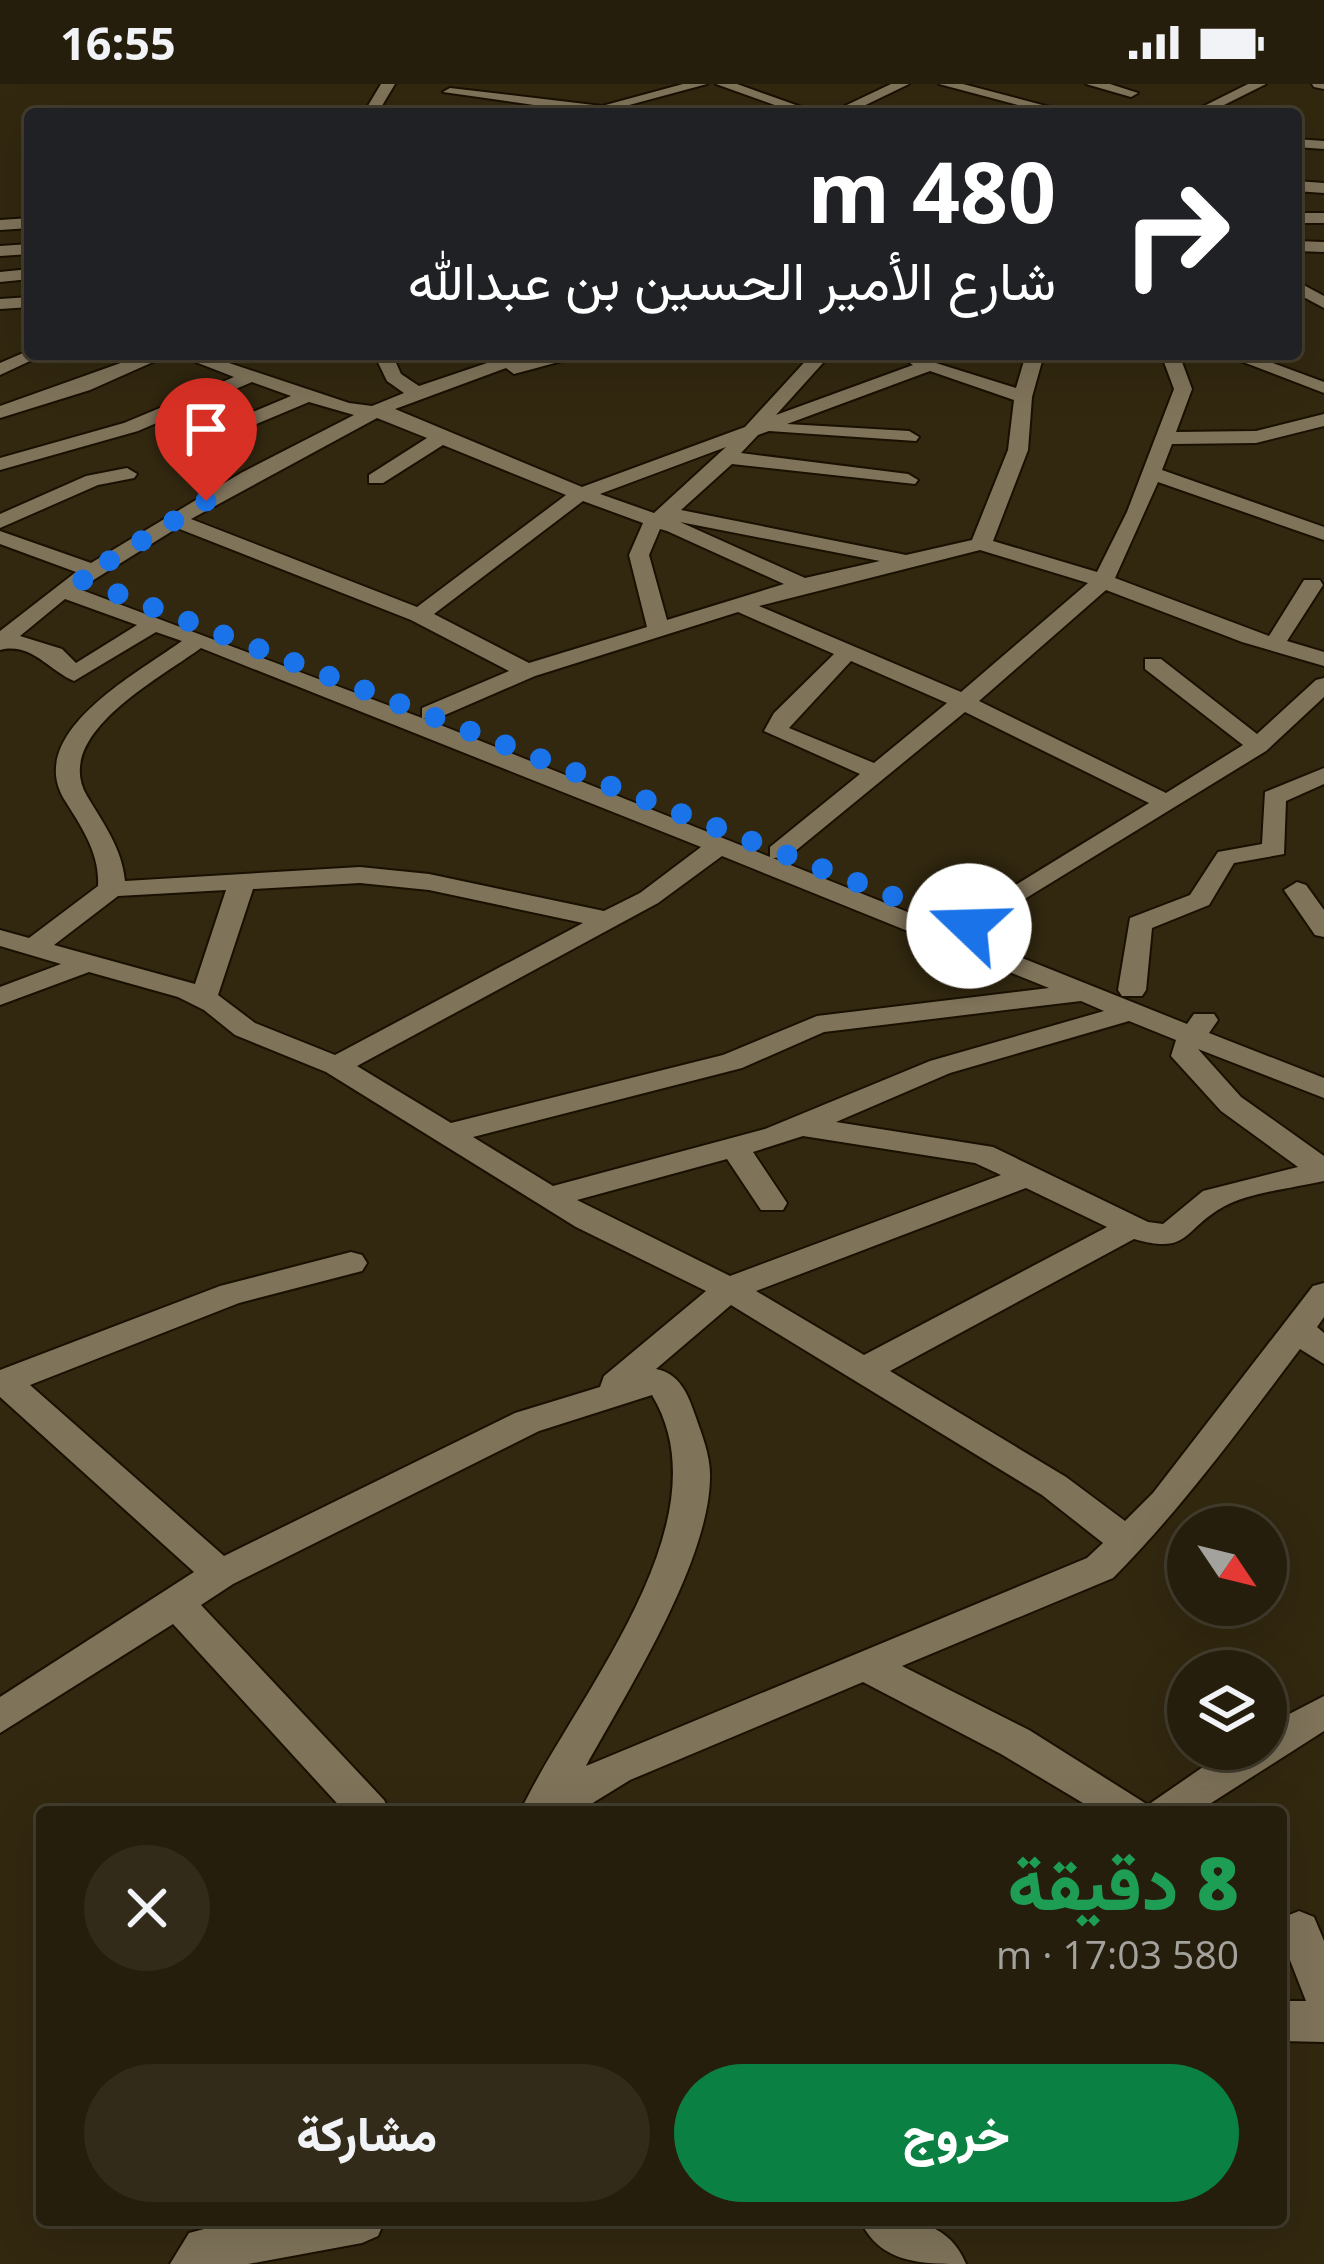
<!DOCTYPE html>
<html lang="ar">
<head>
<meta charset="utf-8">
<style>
  :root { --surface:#261e0c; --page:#322b1a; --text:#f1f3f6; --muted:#a4a29d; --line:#423c2d; --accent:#0b8043 }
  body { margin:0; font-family:"Open Sans",Vazirmatn,sans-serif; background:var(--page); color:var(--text); direction:rtl; height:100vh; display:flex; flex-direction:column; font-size:45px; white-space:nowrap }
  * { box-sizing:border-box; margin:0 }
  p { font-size:39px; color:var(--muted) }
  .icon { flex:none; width:66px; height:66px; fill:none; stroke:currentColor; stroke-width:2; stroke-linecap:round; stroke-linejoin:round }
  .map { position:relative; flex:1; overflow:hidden; direction:ltr }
  .side { position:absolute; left:36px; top:1722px; width:1251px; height:420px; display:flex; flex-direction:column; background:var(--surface); border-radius:12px; box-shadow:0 12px 48px #0002,0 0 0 3px var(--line); direction:rtl }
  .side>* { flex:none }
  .top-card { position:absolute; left:24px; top:24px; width:1278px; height:252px; border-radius:12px; box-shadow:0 12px 48px #0002,0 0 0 3px var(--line); direction:rtl; background:#202124; color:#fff; overflow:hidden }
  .needle { width:78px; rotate:125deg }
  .fabs { position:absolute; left:1167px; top:1422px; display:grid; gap:24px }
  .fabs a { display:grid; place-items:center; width:120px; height:120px; border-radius:50%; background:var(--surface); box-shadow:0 12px 48px #0002,0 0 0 3px var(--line); font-size:60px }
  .pin { position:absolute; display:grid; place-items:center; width:102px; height:102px; color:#fff; margin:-123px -51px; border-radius:50% 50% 50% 0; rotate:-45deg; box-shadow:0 0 12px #0007 }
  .pin .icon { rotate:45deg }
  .me { position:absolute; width:132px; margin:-66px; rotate:291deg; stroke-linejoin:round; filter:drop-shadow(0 0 9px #0008) }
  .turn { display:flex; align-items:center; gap:42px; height:252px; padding:0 48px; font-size:54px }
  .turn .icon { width:156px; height:156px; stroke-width:2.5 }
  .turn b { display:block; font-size:84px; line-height:102px }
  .round { display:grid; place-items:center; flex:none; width:126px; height:126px; border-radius:63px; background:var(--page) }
  .head { display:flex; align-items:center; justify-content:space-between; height:204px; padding:0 48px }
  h1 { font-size:72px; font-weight:800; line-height:90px; color:#1e9e55 }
  .action { display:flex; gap:24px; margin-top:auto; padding:24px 48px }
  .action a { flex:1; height:138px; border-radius:72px; background:var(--accent); color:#fff; font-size:48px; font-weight:800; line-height:138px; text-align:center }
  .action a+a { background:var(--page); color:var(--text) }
  .status { display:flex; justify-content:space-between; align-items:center; height:84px; padding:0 60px; background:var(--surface); direction:ltr }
  .status svg { height:33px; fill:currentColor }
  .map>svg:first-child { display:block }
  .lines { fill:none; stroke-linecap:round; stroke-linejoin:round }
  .minor-casing { stroke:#1a1000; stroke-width:4 }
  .minor { fill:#7f735a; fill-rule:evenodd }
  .route { stroke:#1a73e8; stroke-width:21; stroke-dasharray:0 37.8 }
</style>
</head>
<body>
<div class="status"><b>16:55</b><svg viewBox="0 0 49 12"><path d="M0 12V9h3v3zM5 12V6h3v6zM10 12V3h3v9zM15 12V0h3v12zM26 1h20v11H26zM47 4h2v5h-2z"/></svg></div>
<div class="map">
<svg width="1324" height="2180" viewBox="0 0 1324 2180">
  <rect width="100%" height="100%" fill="#322810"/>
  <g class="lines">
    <!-- minor casing -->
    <g class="minor-casing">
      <path id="minor" d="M381 0H395L377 30H363Z
        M683 0H707L618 24 639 30H597L443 8 450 4 602 22Z
        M716 0H737L821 30H800Z
        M891 0H909L847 30H828Z
        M939 0H963L1076 30H1052Z
        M1086 0H1110L1138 9 1131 13Z
        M1248 0H1266L1206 30H1188Z
        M1312 0H1324V5L1314 3Z
        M1296 55 1324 57V65L1296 63Z
        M1296 97 1324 99V109L1296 107Z
        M1296 129H1324V139H1296Z
        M30 134V144L0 146V136Z
        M1296 157 1324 158V168L1296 167Z
        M30 160V170L0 172V162Z
        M30 185V195L0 198V188Z
        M1296 197 1324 212V224L1296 209Z
        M30 213V223L0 225V215Z
        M30 266V270H45L0 291V279Z
        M146 270H171L90 306 0 334V322Z
        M175 270H202L349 319 372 322 404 309 387 297 374 270H392L401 290 419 302 514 270H542L539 274 588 270 514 290 506 284 395 325 582 403 745 343 812 270H831L776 331 913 281 903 274 907 270 1016 304 1026 270H1044L1032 313 1028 366 993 457 1097 488 1127 428 1174 305 1161 270H1179L1192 305 1176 348 1256 347 1324 330V342L1256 359 1172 360 1162 386 1324 443V456L1158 398 1115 494 1269 552 1304 496H1320L1323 501 1287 557 1324 568V582L1242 558 1106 506 979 617 1166 709 1243 661 1145 585V575H1161L1257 650 1316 596 1324 594V613L1266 667 969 849 960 847 956 841 960 835 1149 719 965 628 788 773 773 774 1187 940 1194 930H1214L1218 936 1209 949 1324 994V1014L1198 965 1241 1013 1324 1072V1097C1294 1104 1250 1108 1223 1123 1182 1146 1190 1171 1134 1155L890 1287 1066 1393 1125 1437 1153 1409 1313 1202 1324 1199V1233L1317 1243 1324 1249V1280L1300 1265C1239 1346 1183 1423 1113 1494L902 1582 1029 1646 1148 1721 1229 1665H1266V1642L1324 1612V1647L1197 1728H1098L1001 1670 863 1598 630 1696 578 1728H520C573 1615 729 1438 652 1311L539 1347 233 1500 201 1521 384 1716 390 1728H345L173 1540 0 1649V1613L194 1488 0 1313V1286L220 1202 351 1168 362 1171 367 1179 362 1187 239 1219 30 1301 224 1472 515 1329 600 1303 604 1292 706 1207 576 1143 326 988 235 951 204 926 178 913 89 888 0 921V903L61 880 0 862V846L29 854 98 802C100 769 81 742 64 715 25 649 136 590 182 557L156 548 74 597C49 587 32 558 0 566V547L76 488 0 460V447L91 479 241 389 354 331 309 318 216 357H202V349L291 312 252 298 138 347 0 386V374L124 339 234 293ZM930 287 1014 316 1008 366 972 456 906 471 681 426 732 380 915 400 918 396 908 390 741 369 758 351 769 347 916 357 919 353 909 347 787 340ZM377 334 427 354 369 391V399H383L443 361 566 411 417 523 191 435ZM726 363 654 429 600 410ZM583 417 643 439 629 471 647 543 529 579 434 530ZM680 438 880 477 805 494ZM177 444 411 536 509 587 422 624V634L79 505ZM660 445 667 447 784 500 667 536 649 471ZM980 466 1088 499 961 608 759 522ZM65 515 137 541 76 579 62 565 20 552ZM738 528 834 570 774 629 764 647 860 690 770 763V773L423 634H438L535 592ZM201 564 701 763 640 809 604 827 429 790 360 783 125 797C122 764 103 739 87 712 51 651 159 595 201 564ZM851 577 947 619 874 679 789 644ZM722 772 1049 904 817 932 723 971 451 1039 357 982 658 819ZM360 799 429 806 583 839 335 971 255 939 218 911 253 805ZM226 806 195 900 54 861 118 812ZM1081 917 1104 927 930 977 765 1045 553 1102 473 1053 742 984 824 948ZM1129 937 1176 956 1171 972 1221 1027 1298 1083 1203 1107 1163 1140 1148 1138 993 1063 836 1038 950 989ZM803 1052 975 1079 1001 1091 730 1192 577 1116 727 1075 761 1126H783L787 1119 753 1068ZM1026 1104 1107 1143 864 1271 756 1207ZM731 1221 1042 1411 1103 1459 1087 1474 586 1682C627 1608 709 1478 710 1394 711 1373 702 1351 695 1331 688 1310 679 1289 656 1285Z
        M1222 270H1248L1324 298V309Z
        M127 384 137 390 134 394 98 401 0 444V430L86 392Z
        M1324 684V700L1286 717 1284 770 1234 779 1209 821 1152 844 1146 906 1142 912H1122L1118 906 1130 834 1190 811 1218 768 1262 760 1265 708Z
        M1297 798 1306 801 1324 826V853L1315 851 1284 806Z
        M1299 1827 1314 1833 1324 1857V1958L1281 1957V1917H1306L1281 1853 1284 1833Z
        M238 2136H385L378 2152 362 2159 248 2180H170L189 2149Z
        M860 2136C904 2136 946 2132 966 2180 922 2180 880 2180 860 2136Z"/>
    </g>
    <!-- minor -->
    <use href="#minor" class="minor"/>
  </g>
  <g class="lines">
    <!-- route -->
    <path class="route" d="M206 417 80 495 969 842"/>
  </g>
</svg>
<div class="fabs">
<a><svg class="needle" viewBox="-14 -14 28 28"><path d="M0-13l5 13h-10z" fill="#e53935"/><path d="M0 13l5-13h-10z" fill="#a4a29d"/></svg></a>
<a><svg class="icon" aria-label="layers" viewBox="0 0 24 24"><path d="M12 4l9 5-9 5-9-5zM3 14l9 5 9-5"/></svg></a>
</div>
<div class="pin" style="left:206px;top:417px;background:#d93025"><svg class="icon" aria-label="arrive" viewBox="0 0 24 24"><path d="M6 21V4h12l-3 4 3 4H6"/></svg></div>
<svg class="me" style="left:969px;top:842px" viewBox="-20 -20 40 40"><circle r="19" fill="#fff"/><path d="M0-13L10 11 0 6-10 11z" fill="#1a73e8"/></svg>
<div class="top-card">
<div class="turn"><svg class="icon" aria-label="right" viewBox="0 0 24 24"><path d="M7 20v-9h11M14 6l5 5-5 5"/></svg><div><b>480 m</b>شارع الأمير الحسين بن عبدالله</div></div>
</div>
<section class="side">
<div class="head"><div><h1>8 دقيقة</h1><p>580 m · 17:03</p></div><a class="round"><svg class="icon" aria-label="close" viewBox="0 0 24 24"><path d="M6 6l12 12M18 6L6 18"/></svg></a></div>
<div class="action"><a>خروج</a><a>مشاركة</a></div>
</section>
</div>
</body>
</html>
